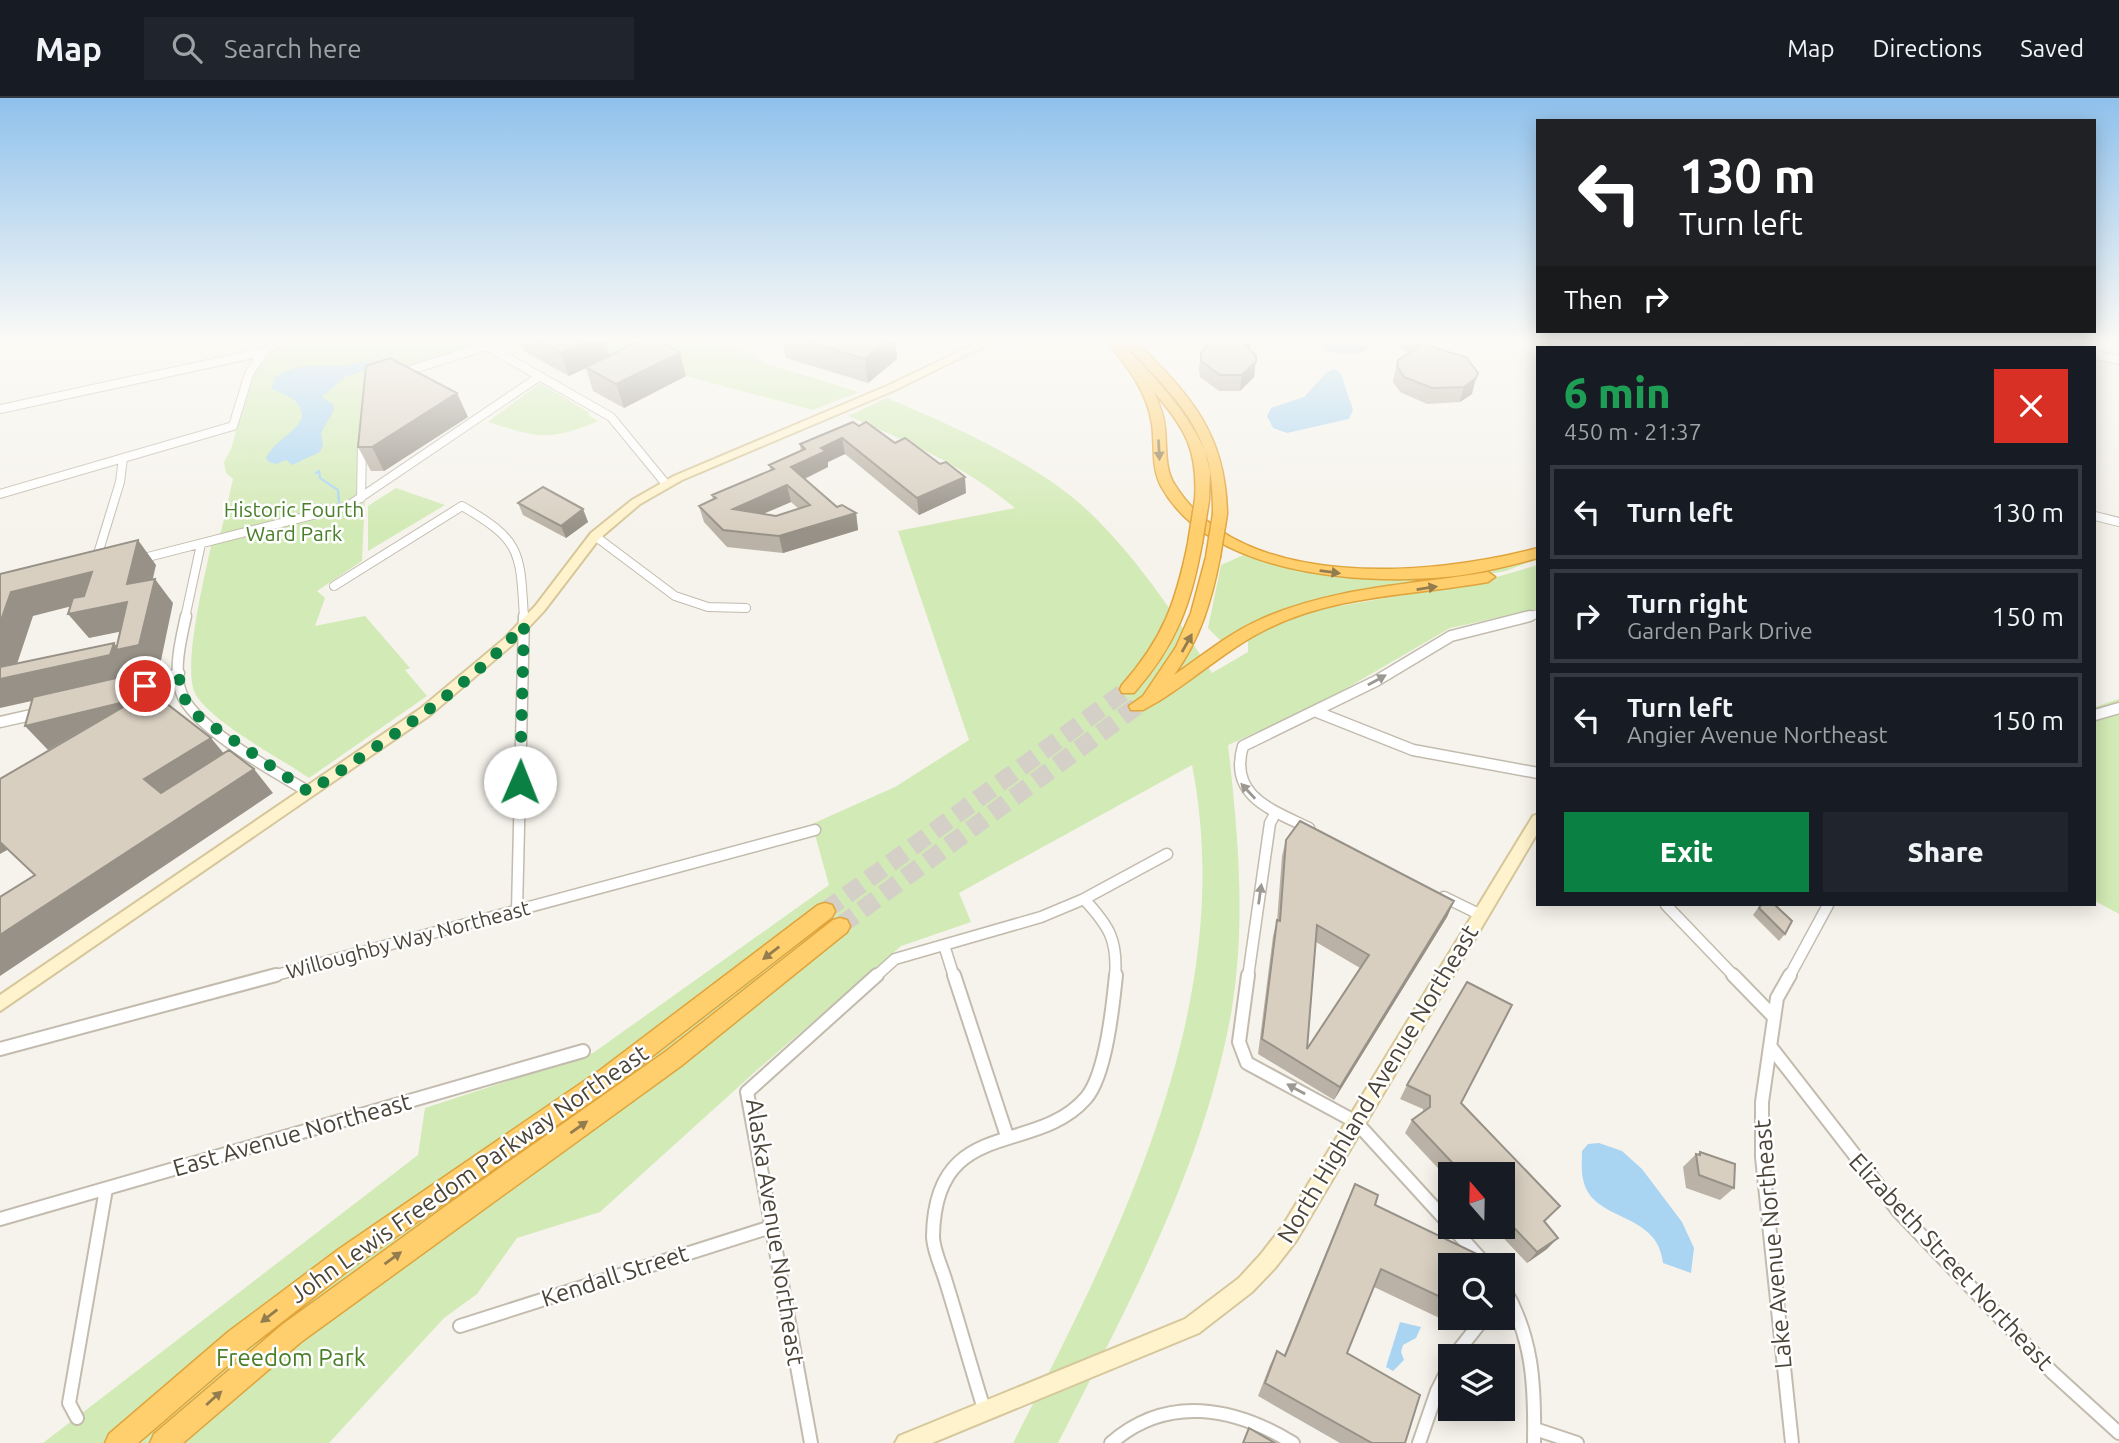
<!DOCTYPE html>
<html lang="en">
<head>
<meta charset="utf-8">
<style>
  :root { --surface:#171b24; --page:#20242c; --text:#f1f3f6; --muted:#9ea1a6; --line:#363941; --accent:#0b8043 }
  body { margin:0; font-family:Ubuntu,sans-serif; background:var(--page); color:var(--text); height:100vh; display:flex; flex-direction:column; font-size:26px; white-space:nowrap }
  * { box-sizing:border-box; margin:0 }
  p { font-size:23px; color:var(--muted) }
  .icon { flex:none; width:38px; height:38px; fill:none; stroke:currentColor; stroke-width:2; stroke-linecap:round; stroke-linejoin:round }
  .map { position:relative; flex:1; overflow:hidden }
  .sheet { position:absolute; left:1536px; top:248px; width:560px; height:560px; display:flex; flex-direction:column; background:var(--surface); border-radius:0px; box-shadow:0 4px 18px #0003 }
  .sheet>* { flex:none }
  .top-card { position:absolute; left:1536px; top:21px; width:560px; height:214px; border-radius:0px; box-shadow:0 4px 18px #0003; background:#202124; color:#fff; overflow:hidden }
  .needle { width:46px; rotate:340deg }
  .fabs { position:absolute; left:1438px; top:1064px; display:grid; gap:14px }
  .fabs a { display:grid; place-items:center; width:77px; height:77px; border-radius:0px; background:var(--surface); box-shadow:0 4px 18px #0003; font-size:35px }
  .pin { position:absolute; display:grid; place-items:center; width:60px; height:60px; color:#fff; margin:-30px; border:4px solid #fff; border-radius:50%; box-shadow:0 2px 7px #0007 }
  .me { position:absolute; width:77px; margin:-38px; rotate:1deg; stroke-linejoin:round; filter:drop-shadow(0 0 5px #0008) }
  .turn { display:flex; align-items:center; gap:24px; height:147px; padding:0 28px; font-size:32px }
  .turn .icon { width:91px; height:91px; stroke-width:2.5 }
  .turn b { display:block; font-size:49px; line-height:60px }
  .then { display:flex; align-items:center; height:66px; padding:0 28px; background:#0003; gap:14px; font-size:26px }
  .round { display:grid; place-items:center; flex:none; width:74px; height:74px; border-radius:0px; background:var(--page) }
  .head { display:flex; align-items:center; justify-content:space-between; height:119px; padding:0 28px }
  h1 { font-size:42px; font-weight:800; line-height:52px; color:#1e9e55 }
  .button { display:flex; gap:14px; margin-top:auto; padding:14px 28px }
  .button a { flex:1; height:80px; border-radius:0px; background:var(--accent); color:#fff; font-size:28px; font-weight:800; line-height:80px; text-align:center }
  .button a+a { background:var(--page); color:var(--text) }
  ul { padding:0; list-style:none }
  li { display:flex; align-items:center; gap:21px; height:94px; margin:0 14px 10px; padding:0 14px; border:4px solid var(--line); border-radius:0px }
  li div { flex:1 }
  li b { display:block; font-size:26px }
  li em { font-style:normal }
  header { display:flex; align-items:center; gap:42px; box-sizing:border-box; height:98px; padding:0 35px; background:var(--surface); border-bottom:2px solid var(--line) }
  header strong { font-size:33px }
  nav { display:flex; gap:38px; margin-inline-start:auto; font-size:24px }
  .search { width:490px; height:63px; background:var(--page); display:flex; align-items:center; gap:18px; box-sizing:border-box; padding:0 24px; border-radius:0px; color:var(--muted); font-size:26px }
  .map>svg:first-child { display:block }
  .green { fill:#d2eab5 }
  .water { fill:#a9d4f2 }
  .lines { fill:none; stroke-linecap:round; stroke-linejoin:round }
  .stream { stroke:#a9d4f2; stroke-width:2.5 }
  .highway-tunnel { stroke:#d4d0c8; stroke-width:18; stroke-dasharray:18 9; stroke-linecap:butt }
  .street-far2-casing { stroke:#c2bbae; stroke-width:10 }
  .street-far1-casing { stroke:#c2bbae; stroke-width:13 }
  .street-casing { stroke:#c2bbae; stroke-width:16 }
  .secondary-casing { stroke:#d6c79b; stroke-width:4 }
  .highway-casing { stroke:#e0a43c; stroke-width:3 }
  .street-far2 { stroke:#fff; stroke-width:8 }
  .street-far1 { stroke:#fff; stroke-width:10 }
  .street { stroke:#fff; stroke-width:12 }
  .secondary { fill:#fff3cd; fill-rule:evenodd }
  .highway { fill:#ffcf6e; fill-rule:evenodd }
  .highway-bridge-casing { stroke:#e0a43c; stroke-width:17; stroke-linecap:butt }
  .highway-bridge { stroke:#ffcf6e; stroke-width:14 }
  .wall { fill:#bab2a6; fill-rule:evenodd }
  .shaded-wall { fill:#979187 }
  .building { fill:#d8cfc1; stroke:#979187; stroke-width:2; fill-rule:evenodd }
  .oneway { fill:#937c4e }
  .oneway2 { fill:#9c9892 }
  .route { stroke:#0b8043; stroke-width:12; stroke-dasharray:0 21.6 }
  .labels { text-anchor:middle; stroke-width:5; stroke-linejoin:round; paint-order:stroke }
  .park-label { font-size:21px; fill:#4a7f2a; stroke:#fff }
  .street-label { font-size:21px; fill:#4b4439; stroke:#fff }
  .near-street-label { font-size:24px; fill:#4b4439; stroke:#fff }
  .near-park-label { font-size:24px; fill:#4a7f2a; stroke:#fff }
</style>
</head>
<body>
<header>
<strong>Map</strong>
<div class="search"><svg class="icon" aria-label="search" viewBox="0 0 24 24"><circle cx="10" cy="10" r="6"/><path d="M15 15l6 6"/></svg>Search here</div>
<nav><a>Map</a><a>Directions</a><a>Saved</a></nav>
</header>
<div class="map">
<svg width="2119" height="1345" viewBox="0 0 2119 1345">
  <rect width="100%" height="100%" fill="#f6f3ec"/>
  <!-- green -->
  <path class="green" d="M271 243H463L474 250 370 291 362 463 317 493 325 500 315 528 365 518 410 570 405 572 427 598 309 680C280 660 213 625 196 597 181 573 205 477 211 448L221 434 233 381 226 375 224 364 231 351 252 278 272 252Z
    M581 243H710L753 257 767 266 859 294 813 312 686 278 620 280Z
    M540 285 590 315 588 317 598 323C549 344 536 339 488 324Z
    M887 300C949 326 1037 365 1086 411 1137 459 1175 517 1212 575L1248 554V541L1306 514 1483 483 1538 467V511L1450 530 1304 615 1298 610 1302 614 1228 647C1238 734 1246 822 1232 910 1205 1067 1129 1205 1058 1345H1013C1119 1138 1239 906 1192 667L959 795 971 824 901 848 756 973 600 1114 517 1140 477 1196 444 1220 329 1345H43L418 1057 425 1010 593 955 829 787 812 726 895 689 969 642 898 433 1015 410C966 369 906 342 848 318Z
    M396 390 445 407 368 453V408Z
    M1248 455 1288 468 1338 478 1537 461 1506 473 1344 500 1222 544 1208 530 1221 467Z
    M2119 601V816L2095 803V609Z"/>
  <!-- water -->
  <path class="water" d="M1321 243H1363L1370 250C1361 258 1336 257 1324 251Z
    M366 263 372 264 369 271 345 279 322 299 334 307V312L321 335 323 347 320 354 292 367 286 362 276 366 269 364 266 360C274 343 293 337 302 320 302 301 287 298 272 291L274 280C302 259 335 273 366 263Z
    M1334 271 1341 276 1353 312 1349 321 1287 335 1273 330 1267 318 1271 310 1304 299 1327 274Z
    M1599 1045 1622 1053 1642 1071 1682 1124 1694 1150 1691 1175 1663 1165C1658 1112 1591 1125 1583 1081 1581 1073 1582 1062 1582 1053L1588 1046Z
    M1400 1224 1421 1229 1416 1240 1403 1247 1401 1254 1404 1262 1393 1273 1386 1269Z"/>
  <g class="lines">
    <!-- stream -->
    <path class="stream" d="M316 375 319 373 320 380 338 392 339 404"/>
    <!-- highway-tunnel -->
    <path class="highway-tunnel" d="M825 813 1128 591
      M840 828 1137 608"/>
    <!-- street-far2 casing -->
    <g class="street-far2-casing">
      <path id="street-far2" d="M478 243 611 319 666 386
        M1852 243 1854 250
        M2028 243 2061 250
        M1665 250 1730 249
        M2095 257 2119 262
        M401 275 487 248
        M0 311 263 254 280 243
        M0 396 233 328 249 276 263 254
        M361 400 362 346
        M2095 418 2119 424
        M595 438 675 498 708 509 746 510
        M140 461 348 408 540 278
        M96 462 120 384 123 360
        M334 488 462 408C522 443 520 453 524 520
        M185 520 201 446
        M1523 520 1538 516"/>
    </g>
    <!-- street-far1 casing -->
    <g class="street-far1-casing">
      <path id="street-far1" d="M186 518C181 541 173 572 181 594 192 629 277 675 309 694
        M146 588 179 575
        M1317 614 1413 652 1538 675
        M2095 617 2119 610
        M0 624 40 615
        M1309 730C1272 712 1228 698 1243 648L1376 583 1451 538 1530 518
        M1444 799 1481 817
        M1084 801C1109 828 1118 842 1115 879
        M1666 807 1735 879
        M517 813 524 518
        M944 847 954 879
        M269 879 815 732
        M875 879 895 861 1041 819 1084 801 1167 756
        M1248 879 1270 725 1276 714
        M1789 879 1828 807"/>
    </g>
    <!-- street casing -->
    <g class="street-casing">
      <path id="street" d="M954 877 1007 1038
        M1248 877 1239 944 1247 965 1356 1024 1451 1128
        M1733 877 1773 918
        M1790 877 1777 900 1762 1004V1059L1792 1345
        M1770 948 1899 1114 2052 1274 2119 1335
        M0 951 276 877
        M0 1121 583 953
        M1452 1129 1486 1167
        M1503 1189C1533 1238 1535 1288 1534 1345
        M460 1228 771 1129
        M1454 1258 1484 1220
        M984 1311C971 1269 959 1226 946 1184 942 1170 933 1152 933 1138 935 1017 1035 1059 1086 1000 1106 977 1113 907 1116 877
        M77 1320 69 1305 106 1091
        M1535 1331 1577 1345
        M811 1345 747 994 877 877
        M1111 1345C1167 1296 1234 1309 1293 1345
        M1419 1345 1437 1293 1451 1265"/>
    </g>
    <!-- secondary casing -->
    <g class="secondary-casing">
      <path id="secondary" d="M981 243H994L895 292 682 382 640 406 599 441 544 513 512 547 430 617 0 913V897L420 611 504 541 536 507 591 435 632 402 674 378 887 288Z
        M1724 243H1734L1735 250H1725Z
        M1538 716V734L1296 1143 1275 1170 1252 1194 1199 1235 932 1345H895L899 1338 1185 1221 1239 1180 1261 1156 1282 1129 1533 718Z"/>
    </g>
    <!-- highway casing -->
    <g class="highway-casing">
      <path id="highway" d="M1107 243H1120C1152 277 1184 308 1204 351 1189 307 1153 278 1123 243H1136C1190 298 1226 335 1227 416L1220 420 1213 416C1213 394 1212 373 1205 352L1210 374 1209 402 1202 406 1195 402C1198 353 1186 331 1154 294 1159 305 1164 317 1165 330 1167 348 1164 371 1175 387 1242 495 1433 478 1538 450V460C1508 468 1477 476 1445 479 1357 487 1209 476 1161 388 1151 369 1155 347 1152 326 1147 293 1127 268 1107 243Z
        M1537 243H1549L1550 250H1538Z
        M1195 440 1202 445C1191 507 1176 547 1134 595H1122L1120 591 1122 587C1163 541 1176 504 1188 445Z
        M1213 454 1220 459C1212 501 1200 542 1174 577 1202 558 1228 536 1259 522 1331 489 1412 487 1488 474L1495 479 1488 484C1415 497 1334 497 1267 531 1228 550 1196 580 1159 603L1143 612H1131L1129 608 1143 598 1176 549 1191 515 1206 459Z
        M825 805 832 807 835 813 832 819 615 987 355 1167 246 1252 138 1345H105L109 1336 228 1234 339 1151 599 973 818 807Z
        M840 820 847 822 850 828 847 834 681 968 301 1244 183 1345H150L154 1336 283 1226 450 1105 665 954 833 822Z"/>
    </g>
    <!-- street-far2 -->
    <use href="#street-far2" class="street-far2"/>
    <!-- street-far1 -->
    <use href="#street-far1" class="street-far1"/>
    <!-- street -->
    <use href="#street" class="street"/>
    <!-- secondary -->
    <use href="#secondary" class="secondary"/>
    <!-- highway -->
    <use href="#highway" class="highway"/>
    <!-- highway-bridge casing -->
    <g class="highway-bridge-casing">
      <path id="highway-bridge" d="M1195 445 1202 402
        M1213 459 1220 416"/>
    </g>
    <!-- highway-bridge -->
    <use href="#highway-bridge" class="highway-bridge"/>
  </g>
  <!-- wall -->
  <path class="wall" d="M521 243H605L609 258 686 278 624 310 593 293 586 270 569 278 525 254Z
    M783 243H895L897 261 868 285 786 260Z
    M1203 243H1251L1249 252 1254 279 1240 293H1219L1200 279 1199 270 1201 255 1205 250 1203 247Z
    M1391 243H1429L1472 296 1460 304 1427 306 1400 294 1393 284 1394 278 1398 262 1408 256Z
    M1743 243H1774V250H1744Z
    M468 319 384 373H371L358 349Z
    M859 328 940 366 966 395 919 417 845 356 828 364V369L805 381 837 409 856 415 858 432 783 455 727 449 704 424 699 408 713 401 712 397 771 372 769 367 801 353 800 346ZM791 404 799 411 776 418 763 416Z
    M518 405 583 411 588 424 566 440 523 417Z
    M1286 742 1454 803 1447 819 1334 1002 1258 956 1273 838 1277 823 1282 758ZM1316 844 1360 870 1307 951Z
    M1760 807H1775L1785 836 1779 843 1753 817Z
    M1407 987 1461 1005 1560 1108 1545 1124 1547 1151 1527 1165 1493 1129H1503V1076H1451V1084L1405 1035 1412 1022 1423 1014V1011L1400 1001Z
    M1700 1054 1734 1090 1720 1102 1686 1090 1683 1069 1696 1056H1698Z
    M1355 1086 1375 1107 1451 1167V1220H1455L1450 1225 1374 1189 1347 1255 1405 1345H1340L1258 1298 1270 1267 1277 1253 1284 1257 1346 1105Z"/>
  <!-- shaded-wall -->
  <path class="shaded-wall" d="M585 243H605L610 259 569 278 561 255Z
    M887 243H895L897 261 868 285 865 261Z
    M1247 243H1251L1250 251 1243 263 1245 247Z
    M680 255 686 278 624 310 616 286Z
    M1256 263 1254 279 1240 293 1242 277Z
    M1476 280 1472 296 1460 304 1464 289Z
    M457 295 468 319 384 373 372 349Z
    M842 340 845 356 828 364V369L795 385 791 369 821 350Z
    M965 379 966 395 919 417 917 400Z
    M787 387 791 404 737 427 733 411Z
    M583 411 588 424 566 440 561 428Z
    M856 415 858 432 783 455 779 438Z
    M138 442 156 467 146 511 127 486Z
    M92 474 111 498 33 518 13 578 114 545 120 552 143 529 89 540 68 516 155 481 173 505 159 572 148 574 167 597 165 612 144 588 133 573 131 581 0 610V525L11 494Z
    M137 601 48 652 25 628Z
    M211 640 231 664 166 705 144 681Z
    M254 671 273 695 0 878V837Z
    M0 743 9 751 0 756Z
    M1454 803 1447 819 1334 1002 1340 989Z
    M1558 1140 1547 1151 1527 1165 1537 1154Z"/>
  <!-- building -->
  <path class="building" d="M540 243H585L561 255Z
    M640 243H659L680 255 616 286 586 269Z
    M805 243H887L865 261Z
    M1212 243H1247L1245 247 1256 258V263L1242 277H1220L1201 263V255Z
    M1415 243H1429L1434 250 1466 259 1478 275 1476 280 1464 289 1432 290 1404 279 1397 268 1398 262 1421 248Z
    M1749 243H1774V250H1760L1749 248Z
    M390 260 457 295 372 349H358L366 268Z
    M853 324 859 328 866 324 895 345 905 340 940 366 946 364 965 379 917 400 842 340 821 350 826 353 791 369 837 409 842 407 856 415 779 438 723 432 699 408 716 400 712 397 774 371 769 367 805 351 800 346ZM787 387 810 407 776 418 733 411Z
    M543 389 583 411 561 428 518 405Z
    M138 442 127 486 155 481 139 547 116 552 127 504 68 516 73 500 84 498 92 474 11 494 0 525V476Z
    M114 545 110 557 0 581V569Z
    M147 573 144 588 211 640 144 681 161 695 229 652 254 671 0 837V799L35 777 0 744V681L137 601 25 628 33 599Z
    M1300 723 1454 803 1340 989 1262 941 1277 822 1280 823 1286 742ZM1317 827 1369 857 1307 951Z
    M1761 807H1775L1792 823 1785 836 1759 810Z
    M1467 884 1512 907 1461 1005 1560 1108 1544 1123 1558 1140 1537 1154 1503 1118V1076H1463L1412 1022 1430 1009V998L1407 987Z
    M1700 1054 1735 1066 1734 1090 1699 1077 1696 1056 1700 1057Z
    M1355 1086 1378 1097 1375 1107 1479 1157 1476 1167H1451V1204L1381 1171 1347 1255 1420 1297 1405 1345H1372L1265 1285 1277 1253 1285 1258Z
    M1249 1330 1275 1345H1243Z"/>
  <!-- one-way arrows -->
  <defs><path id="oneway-solid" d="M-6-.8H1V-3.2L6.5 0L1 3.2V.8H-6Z" transform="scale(1.75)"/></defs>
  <g class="oneway">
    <use href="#oneway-solid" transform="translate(1159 352) rotate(87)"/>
    <use href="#oneway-solid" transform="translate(1330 474) rotate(7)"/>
    <use href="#oneway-solid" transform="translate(1427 490) rotate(-9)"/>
    <use href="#oneway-solid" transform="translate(1187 545) rotate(-61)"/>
    <use href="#oneway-solid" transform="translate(771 855) rotate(142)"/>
    <use href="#oneway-solid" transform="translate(579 1029) rotate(-35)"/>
    <use href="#oneway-solid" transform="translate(393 1160) rotate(-36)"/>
    <use href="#oneway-solid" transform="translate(269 1218) rotate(142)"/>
    <use href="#oneway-solid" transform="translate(214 1300) rotate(-42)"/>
  </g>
  <g class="oneway2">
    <use href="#oneway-solid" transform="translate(1377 582) rotate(-29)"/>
    <use href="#oneway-solid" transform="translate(1248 693) rotate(-133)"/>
    <use href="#oneway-solid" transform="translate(1260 796) rotate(-82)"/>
    <use href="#oneway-solid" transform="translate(1296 991) rotate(-151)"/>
  </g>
  <!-- sky -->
  <linearGradient id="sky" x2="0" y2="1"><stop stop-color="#8fc1ec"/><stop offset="0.56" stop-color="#fbfaf6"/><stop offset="1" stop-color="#fbfaf6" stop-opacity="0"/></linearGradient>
  <rect width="2119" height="432" fill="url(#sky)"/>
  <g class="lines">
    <!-- route -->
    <path class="route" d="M145 588 179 575 180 595 198 618 309 694C384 643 463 594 524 527L520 684"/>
  </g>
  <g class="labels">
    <!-- park labels -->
    <g class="park-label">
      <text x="294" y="419">Historic Fourth<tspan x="294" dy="24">Ward Park</tspan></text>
    </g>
    <!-- street labels -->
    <g class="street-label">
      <text transform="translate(408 842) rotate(-15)" y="7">Willoughby Way Northeast</text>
    </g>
    <!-- near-street labels -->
    <g class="near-street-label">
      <text transform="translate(1378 986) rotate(-59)" y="8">North Highland Avenue Northeast</text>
      <text transform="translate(292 1037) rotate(-16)" y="8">East Avenue Northeast</text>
      <text transform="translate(469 1076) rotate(-35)" y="8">John Lewis Freedom Parkway Northeast</text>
      <text transform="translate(775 1134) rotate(81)" y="8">Alaska Avenue Northeast</text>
      <text transform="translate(1773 1146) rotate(-95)" y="8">Lake Avenue Northeast</text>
      <text transform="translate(1951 1164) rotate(47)" y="8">Elizabeth Street Northeast</text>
      <text transform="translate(615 1178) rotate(-18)" y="8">Kendall Street</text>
    </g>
    <!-- near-park labels -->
    <g class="near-park-label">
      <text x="291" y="1268">Freedom Park</text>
    </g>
  </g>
</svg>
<div class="fabs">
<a><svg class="needle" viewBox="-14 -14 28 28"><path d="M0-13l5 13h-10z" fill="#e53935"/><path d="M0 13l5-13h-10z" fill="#9ea1a6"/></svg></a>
<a><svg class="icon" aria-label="search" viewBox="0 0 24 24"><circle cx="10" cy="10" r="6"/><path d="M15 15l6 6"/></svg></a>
<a><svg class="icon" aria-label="layers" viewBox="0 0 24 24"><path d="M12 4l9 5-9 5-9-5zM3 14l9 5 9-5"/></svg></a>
</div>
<div class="pin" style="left:145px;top:588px;background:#d93025"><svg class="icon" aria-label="arrive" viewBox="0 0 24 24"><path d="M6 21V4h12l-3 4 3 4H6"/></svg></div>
<svg class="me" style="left:520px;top:684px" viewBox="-20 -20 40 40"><circle r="19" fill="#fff"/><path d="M0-13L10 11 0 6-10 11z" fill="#0b8043"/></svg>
<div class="top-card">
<div class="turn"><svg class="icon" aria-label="left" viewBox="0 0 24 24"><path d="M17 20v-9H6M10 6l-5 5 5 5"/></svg><div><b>130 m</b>Turn left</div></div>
<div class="then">Then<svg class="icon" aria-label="right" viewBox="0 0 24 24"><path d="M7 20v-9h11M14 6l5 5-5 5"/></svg></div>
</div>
<section class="sheet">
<div class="head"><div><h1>6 min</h1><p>450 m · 21:37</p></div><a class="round" style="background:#d93025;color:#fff"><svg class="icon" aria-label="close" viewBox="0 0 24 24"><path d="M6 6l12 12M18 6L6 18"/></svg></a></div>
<ul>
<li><svg class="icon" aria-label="left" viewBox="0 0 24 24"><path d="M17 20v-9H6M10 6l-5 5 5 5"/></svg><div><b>Turn left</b></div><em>130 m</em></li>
<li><svg class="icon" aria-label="right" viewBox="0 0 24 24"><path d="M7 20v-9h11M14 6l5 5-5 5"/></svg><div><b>Turn right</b><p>Garden Park Drive</p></div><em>150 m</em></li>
<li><svg class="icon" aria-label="left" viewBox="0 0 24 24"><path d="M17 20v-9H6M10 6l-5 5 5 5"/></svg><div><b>Turn left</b><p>Angier Avenue Northeast</p></div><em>150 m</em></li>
</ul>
<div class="button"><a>Exit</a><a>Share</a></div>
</section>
</div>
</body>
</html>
